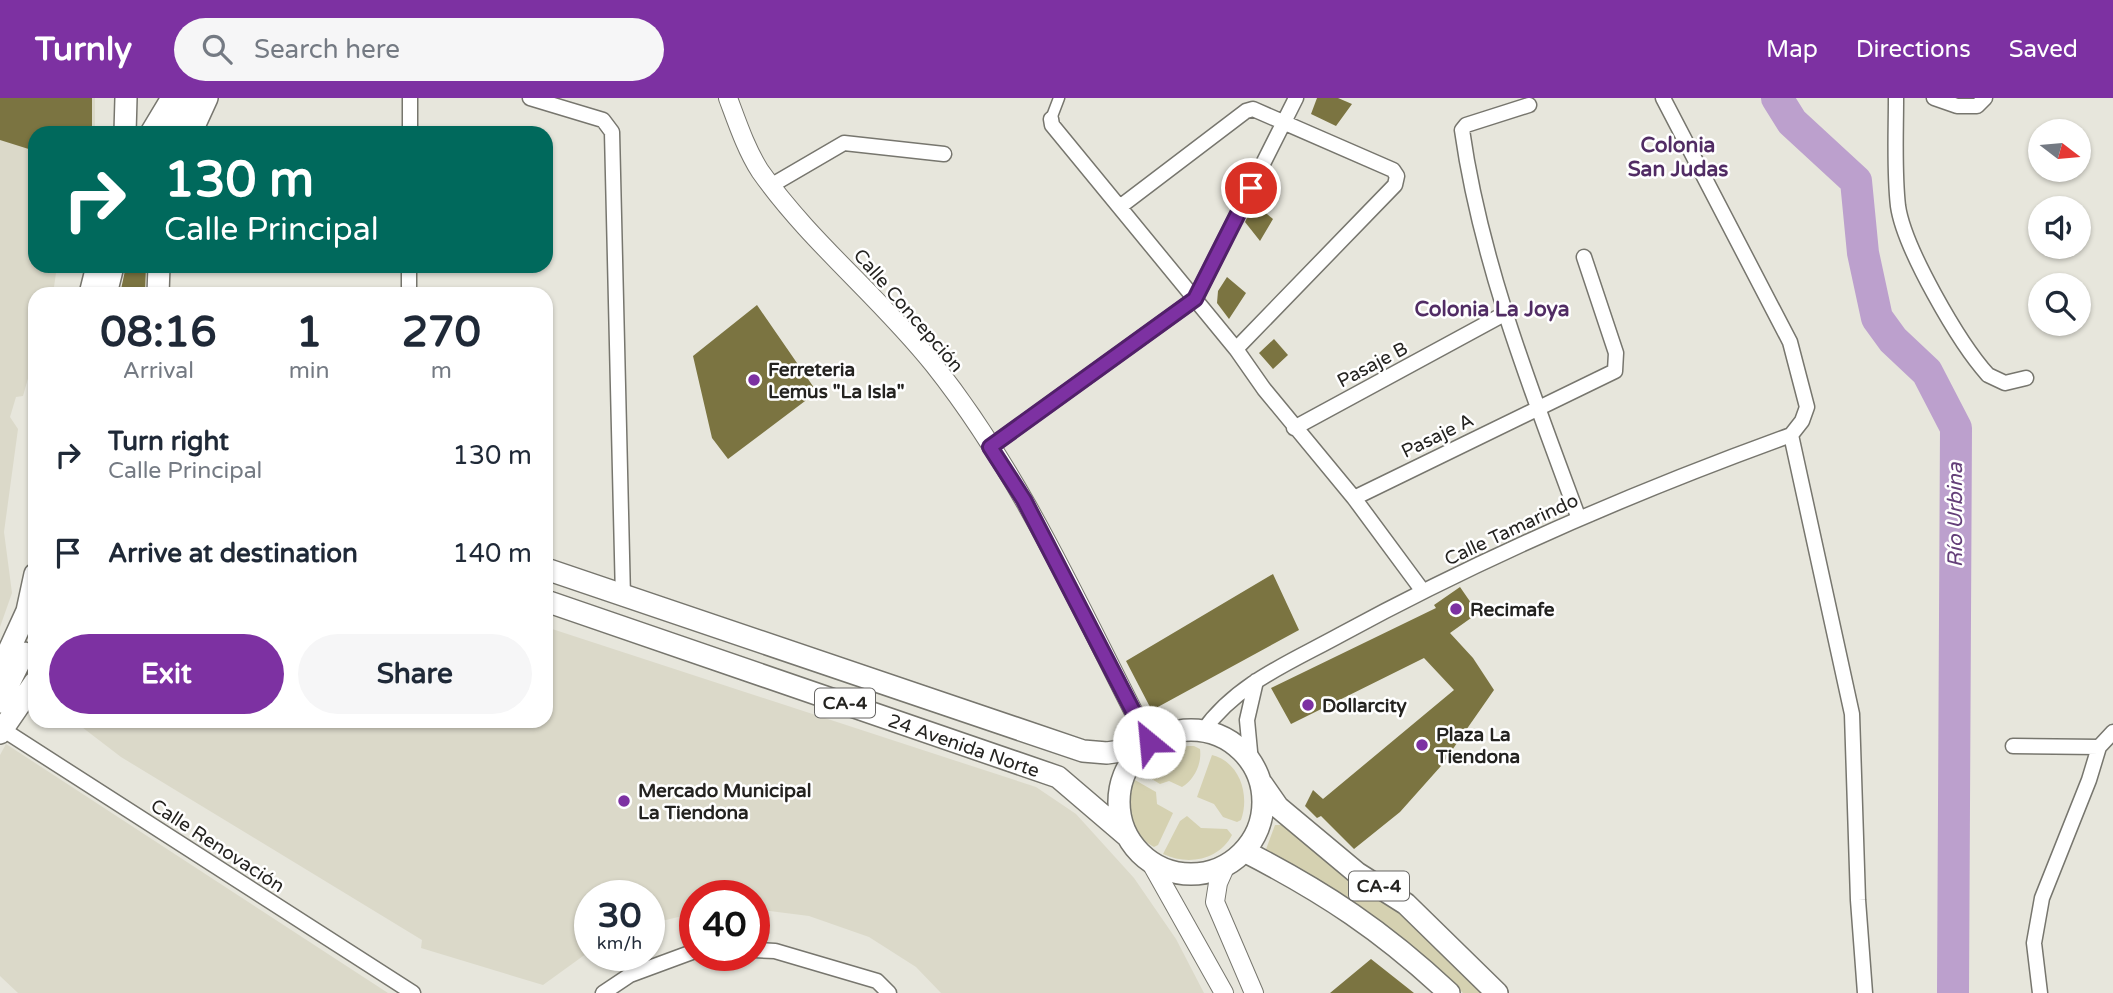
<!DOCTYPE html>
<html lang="en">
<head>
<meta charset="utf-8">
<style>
  :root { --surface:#fff; --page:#f6f6f7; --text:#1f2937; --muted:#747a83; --accent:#7d31a2 }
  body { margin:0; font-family:"Varela Round",sans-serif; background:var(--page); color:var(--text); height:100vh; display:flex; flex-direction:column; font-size:26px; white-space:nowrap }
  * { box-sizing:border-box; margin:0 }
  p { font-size:23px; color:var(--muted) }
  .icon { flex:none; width:38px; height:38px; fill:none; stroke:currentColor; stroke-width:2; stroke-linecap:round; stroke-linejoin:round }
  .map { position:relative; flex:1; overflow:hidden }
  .side { position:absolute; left:28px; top:189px; width:525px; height:441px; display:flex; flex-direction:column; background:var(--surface); border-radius:21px; box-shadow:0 2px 5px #0004 }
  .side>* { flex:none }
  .banner { position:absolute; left:28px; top:28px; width:525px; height:147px; border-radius:21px; box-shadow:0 2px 5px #0004; background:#00695c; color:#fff; overflow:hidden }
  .needle { width:46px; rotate:106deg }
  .tools { position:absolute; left:2028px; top:21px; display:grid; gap:14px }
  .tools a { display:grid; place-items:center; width:63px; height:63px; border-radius:50%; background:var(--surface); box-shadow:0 2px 5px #0004; font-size:35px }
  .speed { position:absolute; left:574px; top:782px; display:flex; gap:14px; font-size:35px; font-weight:700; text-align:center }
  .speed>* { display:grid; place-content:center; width:91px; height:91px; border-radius:50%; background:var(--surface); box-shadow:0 2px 5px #0004; line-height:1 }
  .speed small { font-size:18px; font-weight:400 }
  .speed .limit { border:10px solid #d22; background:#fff; color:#111 }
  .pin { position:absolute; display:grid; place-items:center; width:60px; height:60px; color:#fff; margin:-30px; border:4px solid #fff; border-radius:50%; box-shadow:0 2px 7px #0007 }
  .me { position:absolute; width:77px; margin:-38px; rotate:332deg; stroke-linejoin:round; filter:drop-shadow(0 0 5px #0008) }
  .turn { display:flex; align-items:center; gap:24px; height:147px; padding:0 21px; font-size:32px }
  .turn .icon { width:91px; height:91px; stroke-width:2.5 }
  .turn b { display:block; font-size:49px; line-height:60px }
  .eta { display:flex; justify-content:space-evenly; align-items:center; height:119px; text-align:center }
  .eta b { font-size:42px; font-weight:800; line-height:49px }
  .button { display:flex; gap:14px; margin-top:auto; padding:14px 21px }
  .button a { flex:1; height:80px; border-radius:42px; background:var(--accent); color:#fff; font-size:28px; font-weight:800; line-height:80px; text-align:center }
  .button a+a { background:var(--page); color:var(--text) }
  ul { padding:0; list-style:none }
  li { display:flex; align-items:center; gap:21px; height:98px; padding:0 21px }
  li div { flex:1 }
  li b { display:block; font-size:26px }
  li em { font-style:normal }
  header { display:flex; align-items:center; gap:42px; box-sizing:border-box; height:98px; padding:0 35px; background:var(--accent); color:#fff }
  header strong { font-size:33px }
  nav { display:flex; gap:38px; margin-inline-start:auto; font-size:24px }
  .search { width:490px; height:63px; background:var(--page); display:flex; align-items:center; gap:18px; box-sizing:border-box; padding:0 24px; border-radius:38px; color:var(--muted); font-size:26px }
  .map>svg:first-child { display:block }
  .built { fill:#dbd9c9 }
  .green { fill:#d5d1b1 }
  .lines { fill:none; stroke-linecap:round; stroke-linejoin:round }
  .river { stroke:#bca0cd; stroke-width:32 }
  .building { fill:#7b7441 }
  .pedestrian-casing { stroke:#77766e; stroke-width:13 }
  .minor-casing { stroke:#77766e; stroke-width:17 }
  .tertiary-casing { stroke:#77766e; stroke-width:20 }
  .primary-casing { stroke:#77766e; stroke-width:24 }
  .pedestrian { stroke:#fff; stroke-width:10 }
  .minor { stroke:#fff; stroke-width:14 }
  .tertiary { stroke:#fff; stroke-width:18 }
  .primary { stroke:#fff; stroke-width:21 }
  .route-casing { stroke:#512069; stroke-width:18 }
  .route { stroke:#7d31a2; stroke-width:12 }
  .poi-dot { fill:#7d31a2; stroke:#fff; stroke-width:2.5 }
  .labels { text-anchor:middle; stroke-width:5; stroke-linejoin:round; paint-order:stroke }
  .shield { fill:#fff; stroke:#666563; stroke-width:2 }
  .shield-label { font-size:18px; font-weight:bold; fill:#242320 }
  .street-label { font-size:19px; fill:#242320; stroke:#fff }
  .poi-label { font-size:19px; font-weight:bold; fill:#242320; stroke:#fff; text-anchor:start }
  .neighbourhood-label { font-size:21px; font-weight:bold; fill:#512c64; stroke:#fff }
  .water-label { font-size:21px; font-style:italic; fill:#643f79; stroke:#fff }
</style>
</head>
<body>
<header>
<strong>Turnly</strong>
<div class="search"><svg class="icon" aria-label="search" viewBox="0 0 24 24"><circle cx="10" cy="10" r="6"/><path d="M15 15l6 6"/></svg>Search here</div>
<nav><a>Map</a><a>Directions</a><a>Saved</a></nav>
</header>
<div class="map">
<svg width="2113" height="895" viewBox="0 0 2113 895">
  <rect width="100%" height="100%" fill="#e7e6dc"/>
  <!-- built -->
  <path class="built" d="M0 0H95V35H35V168H57L53 196H35V256L23 298 16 299 10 319 18 331 4 434 12 495 0 529Z
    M546 529 1036 689 1076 716 1134 780 1176 841 1204 895H941L916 869 869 839 809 818 754 811V798H695V815L649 826V798H590V853L543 887 421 850 422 842 121 659 74 623H546Z
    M6 646 388 895H18L0 878V657Z"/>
  <!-- green -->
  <path class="green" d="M1194 648 1200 651C1202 666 1194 682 1182 689L1169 683 1160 686 1140 674C1153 654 1172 647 1194 648Z
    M1212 657C1240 664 1250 697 1241 722L1237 724 1223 719 1214 706 1197 699Z
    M1135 682 1156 694 1157 706 1173 715 1158 747 1154 749C1130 737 1125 705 1135 682Z
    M1187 718 1201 730 1227 731 1232 737C1219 762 1188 768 1163 756L1180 723Z
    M1275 727H1283L1390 805 1489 895H1463C1401 838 1343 790 1265 754Z"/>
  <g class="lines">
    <!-- river -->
    <path class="river" d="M1777 0 1792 24 1856 83 1863 155 1877 220 1893 242 1927 274 1956 330 1953 895"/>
  </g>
  <!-- building -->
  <path class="building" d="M0 0H92V35H35V53L0 42Z
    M1317 0H1338L1352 6 1336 28 1311 16Z
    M1254 105 1273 121 1260 143 1245 124Z
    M126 168H146L145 196H120Z
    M1227 179 1246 195 1229 221 1217 205 1218 193Z
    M757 207 817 294 728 361 712 340 693 258Z
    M1274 241 1288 257 1273 271 1259 255Z
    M1273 476 1299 532 1156 610 1150 609 1126 563Z
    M1460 489 1478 515 1450 535 1473 560 1494 592 1441 668 1400 714 1354 751 1321 718 1317 720 1305 708 1313 692 1323 701 1454 592 1424 560 1291 626 1271 590 1436 510 1434 507Z
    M1371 861 1414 895H1330Z"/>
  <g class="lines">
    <!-- pedestrian casing -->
    <g class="pedestrian-casing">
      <path id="pedestrian" d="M1051 21 1059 0"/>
    </g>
    <!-- minor casing -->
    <g class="minor-casing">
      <path id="minor" d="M530 0 603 22 612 34 623 500
        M1663 0 1790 244 1807 309 1802 323 1791 337 1852 616 1858 802 1865 895
        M1896 0C1896 35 1894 73 1898 108 1904 150 1959 245 1988 277L2005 285 2026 280
        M1934 0 1957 8H1977L1985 0
        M1529 7 1466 27 1462 32C1481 166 1532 294 1579 421
        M1051 21 1052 27 1236 251 1264 291 1354 400 1422 492
        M410 35V0
        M772 87 844 45 944 56
        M1121 108 1246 13 1253 11 1393 72 1397 78 1395 87 1236 251
        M409 196V168
        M1294 330 1506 215
        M990 349 1195 201 1296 0
        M1354 400 1615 273 1616 255 1584 159
        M2 631 413 895
        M1203 633C1237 585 1291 564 1340 537 1485 458 1636 393 1791 337
        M2013 648 2099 649
        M1251 664 1247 622 1256 583
        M754 852 775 853 877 883 889 895
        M603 895 630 877 695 853
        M2040 895 2034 845 2042 800 2089 682 2099 649 2113 634"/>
    </g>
    <!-- tertiary casing -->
    <g class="tertiary-casing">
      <path id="tertiary" d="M728 0C737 24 746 51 760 73 810 144 880 199 934 267 1024 380 1083 517 1149 644
        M1151 765 1224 895
        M1226 767 1218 785 1215 804 1254 895"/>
    </g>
    <!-- primary casing -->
    <g class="primary-casing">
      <path id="primary" d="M125 35 126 0
        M151 35 172 0
        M175 35 189 0
        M191 35 207 0
        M90 196 97 168
        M106 196 113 168
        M158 196 159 168
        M546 471 1083 653 1107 655 1141 650
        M546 503 1058 679 1127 738
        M0 572 27 513 35 476
        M0 604 24 555
        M1119 704a72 72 0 1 1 144 0a72 72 0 1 1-144 0Z
        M0 635 35 584
        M1262 686 1278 709 1357 775 1406 806 1497 895
        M1244 753C1324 794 1383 833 1449 895"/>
    </g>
    <!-- pedestrian -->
    <use href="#pedestrian" class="pedestrian"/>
    <!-- minor -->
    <use href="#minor" class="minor"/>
    <!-- tertiary -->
    <use href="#tertiary" class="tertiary"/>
    <!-- primary -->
    <use href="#primary" class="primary"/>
  </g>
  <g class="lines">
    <!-- route casing -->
    <g class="route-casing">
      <path id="route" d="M1149 644 1024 402 990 349 1195 201 1251 90"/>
    </g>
    <!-- route -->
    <use href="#route" class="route"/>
  </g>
  <!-- markers -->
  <g class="poi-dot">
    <circle cx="754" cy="282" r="7"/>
    <circle cx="1456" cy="511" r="7"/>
    <circle cx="1308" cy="607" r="7"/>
    <circle cx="1422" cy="647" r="7"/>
    <circle cx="624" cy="703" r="7"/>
  </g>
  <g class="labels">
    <!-- shield labels -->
    <g class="shield">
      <rect x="815" y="590.5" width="60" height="29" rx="5"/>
      <rect x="1349" y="773.5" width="60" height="29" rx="5"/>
    </g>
    <g class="shield-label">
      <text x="845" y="611">CA-4</text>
      <text x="1379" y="794">CA-4</text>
    </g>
    <!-- street labels -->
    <g class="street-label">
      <text transform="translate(909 212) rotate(49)" y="7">Calle Concepción</text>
      <text transform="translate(1372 266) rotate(-28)" y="7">Pasaje B</text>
      <text transform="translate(1437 337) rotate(-26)" y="7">Pasaje A</text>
      <text transform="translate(1511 431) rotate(-25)" y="7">Calle Tamarindo</text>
      <text transform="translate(964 647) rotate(19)" y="7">24 Avenida Norte</text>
      <text transform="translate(218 747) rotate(33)" y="7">Calle Renovación</text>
    </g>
    <!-- poi labels -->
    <g class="poi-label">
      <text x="768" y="278">Ferreteria<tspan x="768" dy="22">Lemus "La Isla"</tspan></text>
      <text x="1470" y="518">Recimafe</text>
      <text x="1322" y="614">Dollarcity</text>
      <text x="1436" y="643">Plaza La<tspan x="1436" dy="22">Tiendona</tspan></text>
      <text x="638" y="699">Mercado Municipal<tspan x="638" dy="22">La Tiendona</tspan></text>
    </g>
    <!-- neighbourhood labels -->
    <g class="neighbourhood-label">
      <text x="1678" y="54">Colonia<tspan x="1678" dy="24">San Judas</tspan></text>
      <text x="1492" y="218">Colonia La Joya</text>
    </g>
    <!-- water labels -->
    <g class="water-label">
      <text transform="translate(1955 417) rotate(-90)" y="7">Río Urbina</text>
    </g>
  </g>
</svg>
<div class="tools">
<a><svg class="needle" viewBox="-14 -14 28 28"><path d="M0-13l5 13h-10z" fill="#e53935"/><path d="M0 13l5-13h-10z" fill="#747a83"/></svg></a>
<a><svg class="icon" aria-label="sound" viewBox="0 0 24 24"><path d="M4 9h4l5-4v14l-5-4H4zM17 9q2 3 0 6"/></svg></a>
<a><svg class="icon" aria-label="search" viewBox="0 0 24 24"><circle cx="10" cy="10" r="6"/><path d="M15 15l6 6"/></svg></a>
</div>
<div class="speed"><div>30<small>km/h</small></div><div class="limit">40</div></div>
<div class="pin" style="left:1251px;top:90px;background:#d93025"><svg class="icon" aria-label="arrive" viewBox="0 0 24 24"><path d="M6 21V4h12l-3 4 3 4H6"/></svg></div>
<svg class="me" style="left:1149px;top:644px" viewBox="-20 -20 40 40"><circle r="19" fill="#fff"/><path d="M0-13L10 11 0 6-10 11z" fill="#7d31a2"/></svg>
<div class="banner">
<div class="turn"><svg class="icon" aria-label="right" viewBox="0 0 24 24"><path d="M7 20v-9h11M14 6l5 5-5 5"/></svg><div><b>130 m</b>Calle Principal</div></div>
</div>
<section class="side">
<div class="eta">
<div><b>08:16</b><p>Arrival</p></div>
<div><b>1</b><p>min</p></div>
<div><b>270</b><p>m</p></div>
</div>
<ul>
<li><svg class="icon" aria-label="right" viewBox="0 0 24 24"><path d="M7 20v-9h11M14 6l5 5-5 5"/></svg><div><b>Turn right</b><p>Calle Principal</p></div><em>130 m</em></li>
<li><svg class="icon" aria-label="arrive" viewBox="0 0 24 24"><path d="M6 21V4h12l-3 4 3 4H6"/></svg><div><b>Arrive at destination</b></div><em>140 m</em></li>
</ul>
<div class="button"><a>Exit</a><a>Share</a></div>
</section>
</div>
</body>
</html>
